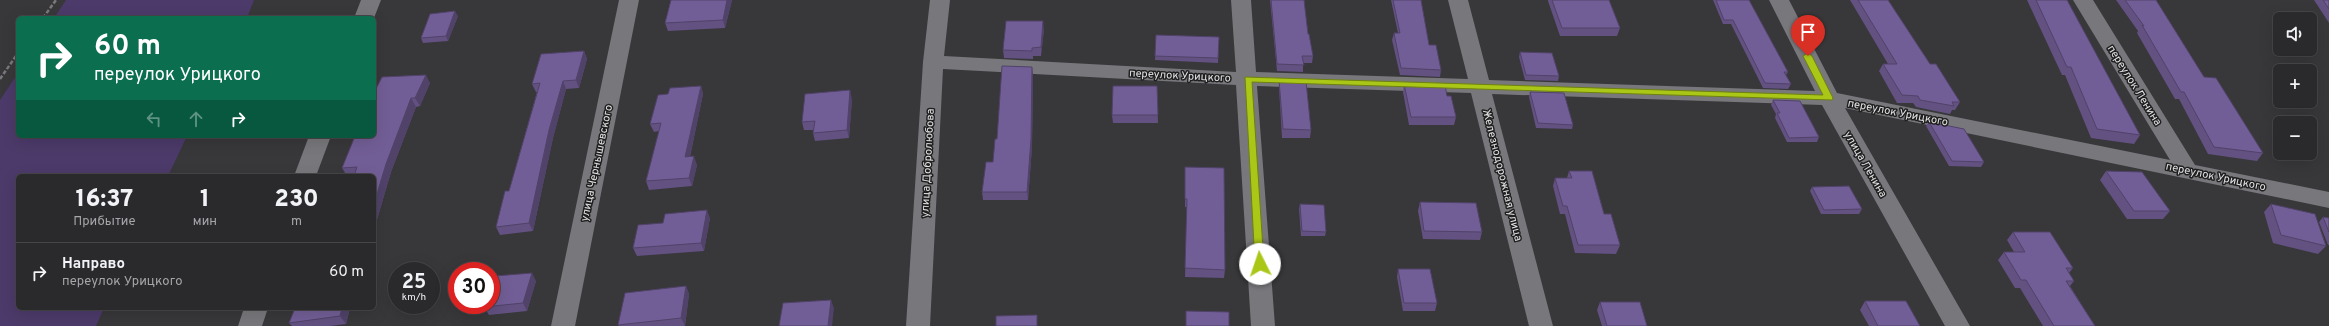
<!DOCTYPE html>
<html lang="ru">
<head>
<meta charset="utf-8">
<style>
  :root { --surface:#2a292c; --page:#363538; --text:#f1f3f6; --muted:#a5a6a9; --line:#464548 }
  body { margin:0; font-family:Overpass,sans-serif; background:var(--page); color:var(--text); height:100vh; display:flex; flex-direction:column; font-size:15px; white-space:nowrap }
  * { box-sizing:border-box; margin:0 }
  p { font-size:13px; color:var(--muted) }
  .icon { flex:none; width:22px; height:22px; fill:none; stroke:currentColor; stroke-width:2; stroke-linecap:round; stroke-linejoin:round }
  .map { position:relative; flex:1; overflow:hidden }
  .panel { position:absolute; left:16px; top:174px; width:360px; height:136px; display:flex; flex-direction:column; background:var(--surface); border-radius:6px; box-shadow:0 4px 16px #0002,0 0 0 1px var(--line) }
  .panel>* { flex:none }
  .banner { position:absolute; left:16px; top:16px; width:360px; height:122px; border-radius:6px; box-shadow:0 4px 16px #0002,0 0 0 1px var(--line); background:#0b6e4f; color:#fff; overflow:hidden }
  .buttons { position:absolute; left:2273px; top:12px; display:grid; gap:8px }
  .buttons a { display:grid; place-items:center; width:44px; height:44px; border-radius:6px; background:var(--surface); box-shadow:0 4px 16px #0002,0 0 0 1px var(--line); font-size:20px }
  .speed { position:absolute; left:388px; top:262px; display:flex; gap:8px; font-size:20px; font-weight:700; text-align:center }
  .speed>* { display:grid; place-content:center; width:52px; height:52px; border-radius:50%; background:var(--surface); box-shadow:0 4px 16px #0002,0 0 0 1px var(--line); line-height:1 }
  .speed small { font-size:10px; font-weight:400 }
  .speed .limit { border:6px solid #d22; background:#fff; color:#111 }
  .pin { position:absolute; display:grid; place-items:center; width:34px; height:34px; color:#fff; margin:-41px -17px; border-radius:50% 50% 50% 0; rotate:-45deg; box-shadow:0 0 4px #0007 }
  .pin .icon { rotate:45deg }
  .me { position:absolute; width:44px; margin:-22px; rotate:356deg; stroke-linejoin:round; filter:drop-shadow(0 0 3px #0008) }
  .turn { display:flex; align-items:center; gap:14px; height:84px; padding:0 12px; font-size:18px }
  .turn .icon { width:52px; height:52px; stroke-width:2.5 }
  .turn b { display:block; font-size:28px; line-height:34px }
  .lanes { display:flex; align-items:center; height:38px; padding:0 12px; background:#0003; justify-content:center; gap:20px; direction:ltr }
  .lanes .off { opacity:.35 }
  .eta { display:flex; justify-content:space-evenly; align-items:center; height:68px; text-align:center }
  .eta b { font-size:24px; font-weight:800; line-height:28px }
  ul { padding:0; list-style:none }
  li { display:flex; align-items:center; gap:12px; height:60px; padding:0 12px; border-top:1px solid var(--line) }
  li div { flex:1 }
  li b { display:block; font-size:15px }
  li em { font-style:normal }
  .map>svg:first-child { display:block }
  .green { fill:#4c3a6a }
  .lines { fill:none; stroke-linecap:round; stroke-linejoin:round }
  .path { stroke:#79797b; stroke-width:2.5; stroke-dasharray:4 2; stroke-linecap:butt }
  .street { fill:#78777b; fill-rule:evenodd }
  .wall { fill:#625181 }
  .shaded-wall { fill:#504269 }
  .building { fill:#725e96; stroke:#504269 }
  .route { fill:#aac717; stroke:#6e810f }
  .labels { text-anchor:middle; stroke-width:3; stroke-linejoin:round; paint-order:stroke }
  .street-label { font-size:11px; fill:#e3e3e5; stroke:#1f1f20 }
</style>
</head>
<body>
<div class="map">
<svg width="2329" height="326" viewBox="0 0 2329 326">
  <rect width="100%" height="100%" fill="#38373a"/>
  <!-- green -->
  <path class="green" d="M66 0H254L247 18H54Z
    M18 73V136H187L168 176H18V308H104L96 326H0V100Z"/>
  <g class="lines">
    <!-- path -->
    <path class="path" d="M43 18 56 0
      M0 79 18 53"/>
    <!-- street -->
    <path class="street" d="M361 0H381L374 18H354Z
      M619 0H639L575 326H551Z
      M930 0H950L944 56 1236 72 1231 0H1251L1256 72 1468 79 1448 0H1468L1489 80 1815 91 1769 0H1789L1837 93 2170 160 2073 0H2093L2195 165 2329 192V208L1845 108 1970 326H1945L1822 105 1492 94 1553 326H1529L1471 93 1257 86 1275 326H1251L1236 85 943 69 930 326H906L923 62Z
      M309 136H331L316 176H294Z
      M244 308H268L262 326H238Z"/>
  </g>
  <!-- wall -->
  <path class="wall" d="M671 0H732L725 28 668 31 665 23Z
    M1270 0H1304L1308 34 1313 56 1312 63H1303V72L1277 71Z
    M1391 0H1421L1429 45 1441 70 1440 77 1400 75 1392 40 1394 33H1398Z
    M1548 0H1609L1620 28 1617 36H1560L1548 1Z
    M1713 0H1749L1788 72 1786 75 1791 84 1788 89 1763 88 1731 24H1723Z
    M1850 0H1888L1930 64 1960 102 1955 110H1952L1950 114 1916 107 1913 103H1897L1879 71 1883 64H1888Z
    M2027 0H2067L2140 135 2134 144 2091 138 2065 75H2062Z
    M2116 0H2156L2204 77 2263 153 2257 161 2208 154 2179 99H2175L2137 33 2138 31Z
    M2314 0H2329V23Z
    M458 16 448 41 423 43 421 38Z
    M1044 29 1041 56H1033V59L1004 58 1003 50Z
    M1156 35 1219 37 1218 63 1155 60Z
    M584 51 587 59 579 88 566 89 553 138 533 231 500 235 496 227 509 191 537 92H536L532 84Z
    M1520 52 1559 76 1558 81 1525 80 1519 57Z
    M1033 75 1032 147 1028 200H983L982 192 993 162 997 139Z
    M382 77 430 83 420 106 416 107 391 172 374 230V176H347L342 168Z
    M1279 80 1311 130 1310 138H1282L1279 88Z
    M1404 84 1456 117 1454 125H1409L1403 92Z
    M701 86 703 94 690 157 697 165 692 186 649 190 646 181 659 131 654 132 650 124 668 94Z
    M1157 86 1158 123H1113L1112 115Z
    M1530 92 1573 125 1572 129 1536 128 1529 97Z
    M852 99 849 138 815 141 813 133 814 130H804L802 122Z
    M1773 100 1819 137 1817 142H1787L1775 118 1776 114 1771 105Z
    M1929 122 1984 162 1981 167 1949 166 1926 126Z
    M1185 167 1225 270 1224 278 1185 277 1187 207H1185Z
    M1569 171 1604 214 1620 245 1616 254 1575 253 1565 214H1560L1553 186 1555 178H1567Z
    M2106 171 2170 211 2163 219H2127L2100 180Z
    M1812 187 1862 209 1859 214H1821L1810 191Z
    M1420 202 1482 232 1480 240 1423 239 1418 211Z
    M1300 204 1326 232 1325 236H1301L1299 209Z
    M2271 204 2326 246 2318 254 2273 243 2264 212Z
    M2323 217 2329 218V245H2328L2319 222Z
    M710 218 704 251 637 256 633 248 663 223Z
    M2013 232 2073 268 2069 273 2074 281 2070 286 2095 326H2043L2020 288H2015L1998 260 2004 252H2014L2007 240Z
    M1398 269 1437 303 1435 311H1403L1397 277Z
    M536 281 527 311 489 315 484 307Z
    M686 286 689 294 685 326H619L618 325Z
    M1865 301 1920 326H1869L1860 310Z
    M1600 302 1647 326H1602L1597 310Z
    M350 308 346 324 330 326H292L289 323Z"/>
  <!-- shaded-wall -->
  <path class="shaded-wall" d="M727 0H732L725 28 723 20Z
    M455 11 458 16 448 41 446 36Z
    M1043 21 1044 29 1041 56V47Z
    M584 51 587 59 579 88 576 80Z
    M1032 67 1033 75 1032 147 1028 200 1027 192Z
    M426 75 430 83 420 106 415 98Z
    M563 81 566 89 553 138 533 231 529 223 549 130Z
    M701 86 703 94 688 165 685 157Z
    M850 90 852 99 849 138 847 130Z
    M411 98 416 107 391 172 374 230V204L386 164Z
    M694 156 697 165 692 186 689 178Z
    M707 210 710 218 704 251 701 243Z
    M532 273 536 281 527 311 523 303Z
    M686 286 689 294 685 326 681 318Z
    M831 300 834 308 832 326H828Z
    M342 308H350L346 324 340 316Z"/>
  <!-- building -->
  <path class="building" d="M671 0H727L723 20 665 23Z
    M1271 0H1304L1308 34H1309L1313 56H1302L1304 65 1277 64Z
    M1393 0H1421L1429 45H1436L1441 70 1401 68 1394 33H1400Z
    M1552 0H1609L1620 28H1562Z
    M1716 0H1749L1788 72H1784L1791 84 1765 83 1733 20H1724Z
    M1858 0H1888L1930 64H1936L1960 102H1952L1954 106 1920 100 1918 96 1902 95 1883 64H1897Z
    M2036 0H2067L2140 135 2097 129 2071 67H2067Z
    M2125 0H2156L2204 77 2216 78 2263 153 2214 147 2184 92H2181L2142 25 2144 26Z
    M2323 0H2329V9Z
    M455 11 446 36 421 38 430 14Z
    M1006 21H1043L1041 47 1032 48V51L1003 50Z
    M1156 35 1219 37 1218 58 1155 56Z
    M584 51 576 80 563 81 549 130 529 223 496 227 505 191H509L540 83 532 84 541 54Z
    M1520 52 1552 53 1559 76 1526 75Z
    M1002 66 1032 67 1031 139 1027 192H982L986 162H993L995 139H997Z
    M426 75 415 98H411L386 164 374 204V176H354L357 167 342 168 355 136H374V93L382 77Z
    M1279 80 1306 81 1311 130 1283 129Z
    M1404 84 1445 85 1447 96H1451L1456 117H1411Z
    M701 86 685 157 694 156 689 178 646 181 661 123 650 124 658 95 668 94 670 88Z
    M1113 86H1157L1158 115H1112Z
    M850 90 847 130 813 133 815 121 802 122 805 94Z
    M1530 92 1564 93 1573 125 1538 123Z
    M1773 100 1800 101 1819 137 1789 138 1777 113H1780Z
    M1929 122 1964 129 1984 162 1952 161Z
    M1185 167 1224 168 1225 270 1185 268 1187 199H1185Z
    M1569 171H1592L1604 214H1611L1620 245H1578L1567 206H1563L1555 178H1572Z
    M2106 171 2142 172 2170 211H2134Z
    M1849 186 1862 209 1824 210 1812 187Z
    M1420 202 1476 203 1482 232 1424 231Z
    M1300 204 1324 205 1326 232 1302 231Z
    M2271 204 2315 214 2326 246 2281 235Z
    M707 210 701 243 633 248 638 225 663 223 665 214Z
    M2323 217 2329 218V232Z
    M2013 232H2050L2073 268H2066L2074 281H2066L2095 326H2054L2026 280H2021L2004 252H2025Z
    M1398 269H1430L1437 303H1404Z
    M532 273 523 303 484 307 485 305H491V287L495 276Z
    M686 286 681 318 618 325 625 293Z
    M831 300 828 326H779L783 303Z
    M1865 301H1906L1920 326H1878Z
    M1600 302H1640L1647 326H1607Z
    M295 308H342L340 316 289 323Z
    M1186 311 1229 312V326H1186Z
    M1037 315V326H996V316Z"/>
  <!-- route -->
  <path class="route" d="M1808 53 1812 56 1833 98 1832 100 1252 82 1264 264 1260 268 1255 264 1245 77 1823 95 1803 56Z"/>
  <g class="labels">
    <!-- street labels -->
    <g class="street-label">
      <text transform="translate(1180 75) rotate(3)" y="4">переулок Урицкого</text>
      <text transform="translate(2135 85) rotate(58)" y="4">переулок Ленина</text>
      <text transform="translate(1898 112) rotate(11)" y="4">переулок Урицкого</text>
      <text transform="translate(596 163) rotate(-78)" y="4">улица Чернышевского</text>
      <text transform="translate(927 163) rotate(-87)" y="4">улица Добролюбова</text>
      <text transform="translate(1866 164) rotate(60)" y="4">улица Ленина</text>
      <text transform="translate(1503 175) rotate(76)" y="4">Железнодорожная улица</text>
      <text transform="translate(2216 176) rotate(12)" y="4">переулок Урицкого</text>
    </g>
  </g>
</svg>
<div class="buttons">
<a><svg class="icon" aria-label="sound" viewBox="0 0 24 24"><path d="M4 9h4l5-4v14l-5-4H4zM17 9q2 3 0 6"/></svg></a>
<a>+</a>
<a>−</a>
</div>
<div class="speed"><div>25<small>km/h</small></div><div class="limit">30</div></div>
<div class="pin" style="left:1808px;top:56px;background:#d93025"><svg class="icon" aria-label="arrive" viewBox="0 0 24 24"><path d="M6 21V4h12l-3 4 3 4H6"/></svg></div>
<svg class="me" style="left:1260px;top:264px" viewBox="-20 -20 40 40"><circle r="19" fill="#fff"/><path d="M0-13L10 11 0 6-10 11z" fill="#aac717"/></svg>
<div class="banner">
<div class="turn"><svg class="icon" aria-label="right" viewBox="0 0 24 24"><path d="M7 20v-9h11M14 6l5 5-5 5"/></svg><div><b>60 m</b>переулок Урицкого</div></div>
<div class="lanes"><svg class="icon off" aria-label="left" viewBox="0 0 24 24"><path d="M17 20v-9H6M10 6l-5 5 5 5"/></svg><svg class="icon off" aria-label="ahead" viewBox="0 0 24 24"><path d="M12 20V5M6 11l6-6 6 6"/></svg><svg class="icon" aria-label="right" viewBox="0 0 24 24"><path d="M7 20v-9h11M14 6l5 5-5 5"/></svg></div>
</div>
<section class="panel">
<div class="eta">
<div><b>16:37</b><p>Прибытие</p></div>
<div><b>1</b><p>мин</p></div>
<div><b>230</b><p>m</p></div>
</div>
<ul>
<li><svg class="icon" aria-label="right" viewBox="0 0 24 24"><path d="M7 20v-9h11M14 6l5 5-5 5"/></svg><div><b>Направо</b><p>переулок Урицкого</p></div><em>60 m</em></li>
</ul>
</section>
</div>
</body>
</html>
